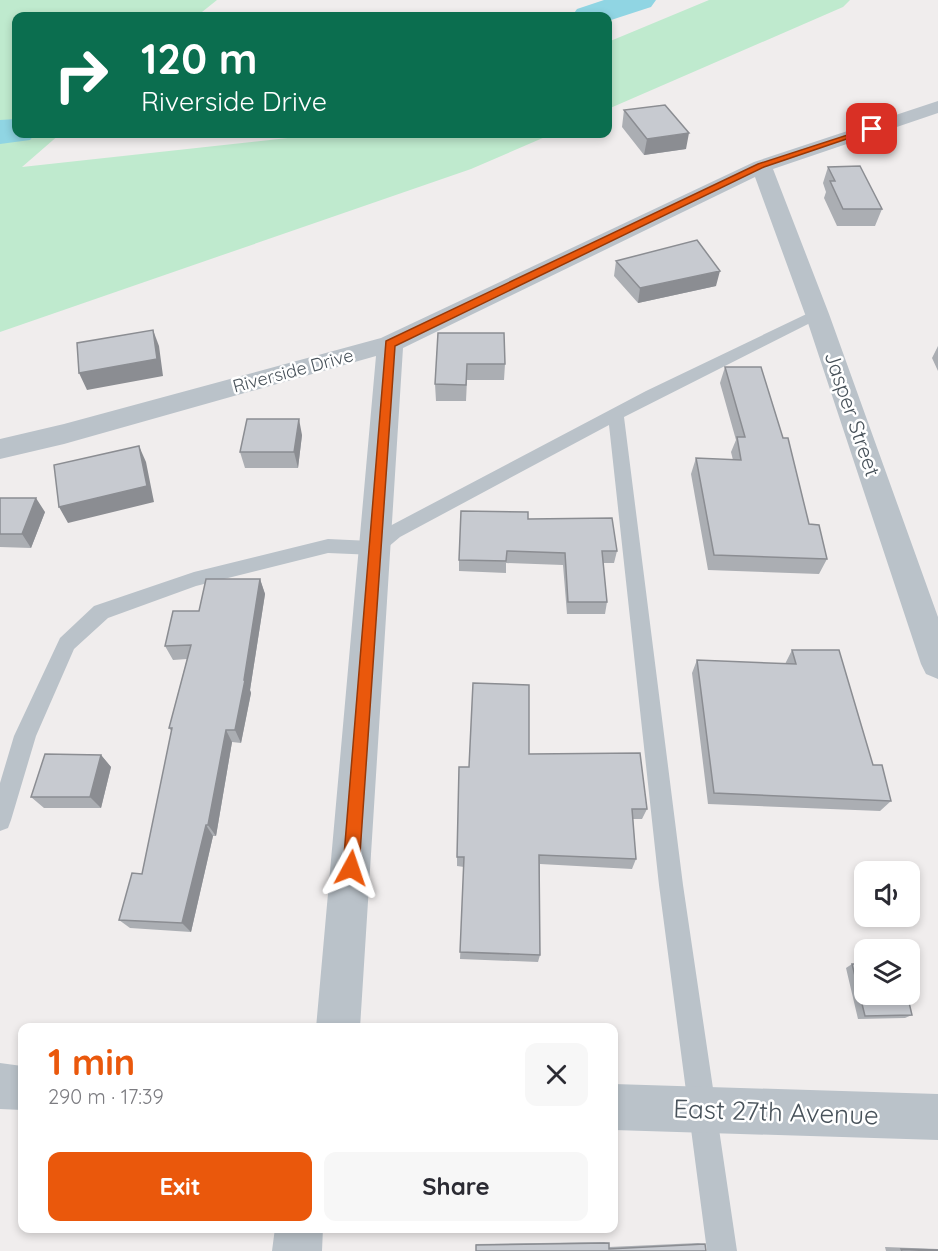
<!DOCTYPE html>
<html lang="en">
<head>
<meta charset="utf-8">
<style>
  :root { --surface:#fff; --page:#f7f7f7; --text:#2b2b33; --muted:#7c7c81; --accent:#ea580c }
  body { margin:0; font-family:Quicksand,sans-serif; background:var(--page); color:var(--text); height:100vh; display:flex; flex-direction:column; font-size:22px; white-space:nowrap }
  * { box-sizing:border-box; margin:0 }
  p { font-size:20px; color:var(--muted) }
  .icon { flex:none; width:33px; height:33px; fill:none; stroke:currentColor; stroke-width:2; stroke-linecap:round; stroke-linejoin:round }
  .map { position:relative; flex:1; overflow:hidden }
  .side { position:absolute; left:18px; top:1023px; width:600px; height:210px; display:flex; flex-direction:column; background:var(--surface); border-radius:12px; box-shadow:0 3px 9px #0003 }
  .side>* { flex:none }
  .top-card { position:absolute; left:12px; top:12px; width:600px; height:126px; border-radius:12px; box-shadow:0 3px 9px #0003; background:#0b6e4f; color:#fff; overflow:hidden }
  .buttons { position:absolute; left:854px; top:861px; display:grid; gap:12px }
  .buttons a { display:grid; place-items:center; width:66px; height:66px; border-radius:12px; background:var(--surface); box-shadow:0 3px 9px #0003; font-size:30px }
  .pin { position:absolute; display:grid; place-items:center; width:51px; height:51px; color:#fff; margin:-26px; border-radius:12px; box-shadow:0 3px 9px #0006 }
  .me { position:absolute; width:66px; margin:-33px; rotate:5deg; stroke-linejoin:round; filter:drop-shadow(0 0 4px #0008) }
  .turn { display:flex; align-items:center; gap:21px; height:126px; padding:0 30px; font-size:27px }
  .turn .icon { width:78px; height:78px; stroke-width:2.5 }
  .turn b { display:block; font-size:42px; line-height:51px }
  .round { display:grid; place-items:center; flex:none; width:63px; height:63px; border-radius:12px; background:var(--page) }
  .headline { display:flex; align-items:center; justify-content:space-between; height:102px; padding:0 30px }
  h1 { font-size:36px; font-weight:700; line-height:45px; color:var(--accent) }
  .primary-button { display:flex; gap:12px; margin-top:auto; padding:12px 30px }
  .primary-button a { flex:1; height:69px; border-radius:12px; background:var(--accent); color:#fff; font-size:24px; font-weight:700; line-height:69px; text-align:center }
  .primary-button a+a { background:var(--page); color:var(--text) }
  .map>svg:first-child { display:block }
  .green { fill:#bfeace }
  .lines { fill:none; stroke-linecap:round; stroke-linejoin:round }
  .river { fill:#90d5e3; fill-rule:evenodd }
  .lane { fill:#bac2c9; fill-rule:evenodd }
  .street { fill:#bac2c9; fill-rule:evenodd }
  .wall { fill:#abaeb3 }
  .shaded-wall { fill:#8b8d92 }
  .building { fill:#c7cad0; stroke:#8b8d92; stroke-width:1.5 }
  .route { fill:#ea580c; stroke:#983908; stroke-width:1.5 }
  .labels { text-anchor:middle; stroke-width:5; stroke-linejoin:round; paint-order:stroke }
  .far-street-label { font-size:18px; fill:#475159; stroke:#fff }
  .street-label { font-size:21px; fill:#475159; stroke:#fff }
  .near-street-label { font-size:26px; fill:#475159; stroke:#fff }
</style>
</head>
<body>
<div class="map">
<svg width="938" height="1251" viewBox="0 0 938 1251">
  <rect width="100%" height="100%" fill="#f0eded"/>
  <!-- green -->
  <path class="green" d="M0 0H217L197 16H16V134H60L22 167 324 134H552L471 169 0 332Z
    M709 0H850L843 7 608 109V42Z"/>
  <g class="lines">
    <!-- river -->
    <path class="river" d="M604 0H656L651 7 608 21V16H572L577 9Z
      M16 119V134H35L30 140 0 144V120Z"/>
    <!-- lane -->
    <path class="lane" d="M817 309 822 311 824 314 822 317 624 417 683 885 737 1251H707L659 885 609 425 400 537 381 553 375 555 328 553 196 586 108 618 74 649 36 736 11 820 8 828 0 831V783L14 736 60 638 94 606 194 572 328 539 371 541 388 527 646 391Z"/>
    <!-- street -->
    <path class="street" d="M938 101V113L773 169 829 314 938 617V679L926 674 921 664 805 314 755 177 403 348 360 1028H316L376 356 64 444 0 459V439L64 424 381 338 754 162Z
      M0 1063 22 1066V1110L0 1109Z
      M614 1084 938 1094V1140L614 1130Z
      M275 1228H323L322 1251H272Z"/>
  </g>
  <!-- wall -->
  <path class="wall" d="M624 110 686 149 644 155 622 127Z
    M828 167 882 209 875 226H837L824 198 826 192 823 183Z
    M616 261 716 286 638 303 614 276Z
    M438 333 505 364 504 380H467L466 401H436L435 384Z
    M938 346V371L932 358Z
    M725 367 827 559 819 574 708 570 691 474 696 458 733 460 731 452 736 440 720 383Z
    M302 435 298 468H245L240 452Z
    M0 498 45 512 31 548 0 547Z
    M528 519 617 551 614 563H603L607 602 605 614H567L563 565 506 563V573L459 571V560Z
    M260 579 265 594 250 690 251 693 241 743 232 742 216 836H213L191 932 130 928 119 920 142 874 172 732 169 728 187 659 173 660 165 646 199 611Z
    M792 650 873 765 891 801 880 811 708 804 692 673 697 660 785 664Z
    M101 755 111 767 101 808H44L31 797Z
    M469 767 647 809 642 819H633L636 859 632 869 540 864V955L538 962 460 959 464 867 457 866V857Z
    M852 964 912 1015 905 1018 858 1019 846 968Z
    M604 1242 609 1243V1247L698 1243 705 1244 706 1251H476V1244Z
    M885 1247 938 1249V1251H886Z"/>
  <!-- shaded-wall -->
  <path class="shaded-wall" d="M689 133 686 149 644 155 647 139Z
    M720 271 716 286 638 303 640 288Z
    M153 330 159 346 163 376 87 390 79 373Z
    M299 419 302 435 298 468 294 452Z
    M139 446 146 462 154 502 68 523 59 507Z
    M36 498 45 512 31 548 22 534Z
    M260 579 265 594 250 690 251 693 241 743 235 730Z
    M226 730 232 742 216 836 208 825Z
    M101 755 111 767 101 808 90 797Z
    M206 825 213 836 191 932 182 923Z"/>
  <!-- building -->
  <path class="building" d="M665 105 689 133 647 139 624 110Z
    M860 166 882 209H843L830 181H835L828 167Z
    M697 240 720 271 640 288 616 261Z
    M153 330 157 359 79 373 77 343Z
    M438 333H504L505 364H467L466 385 435 384Z
    M725 367H761L783 438H788L809 524 819 525 827 559 714 555 696 458 741 460 737 437H745Z
    M247 419H299L294 452H240Z
    M139 446 147 486 59 507 54 465Z
    M0 498H36L22 534H0Z
    M461 511 528 512V519L612 518 617 551H602L607 602H568L565 553 507 551 506 561 459 560Z
    M206 579H260L244 680H245L235 730H226L208 825H206L182 923 119 920 132 873 142 874 172 728H169L191 645 165 646 173 611H199Z
    M792 650H839L873 765H882L891 801 714 793 697 660 796 664Z
    M473 683 529 685V754L640 753 647 809H632L636 859 539 855 540 955 460 952 464 857H457L459 767H469Z
    M45 754 101 755 90 797H31Z
    M852 964H864V994H907L912 1015 865 1016Z
    M609 1243V1249L705 1244 706 1251H476V1245Z
    M901 1249 938 1250V1251H902Z"/>
  <!-- route -->
  <path class="route" d="M869 128 876 129 764 167 395 346 359 868 356 873 351 876 345 873 343 868 386 341 758 164Z"/>
  <g class="labels">
    <!-- far-street labels -->
    <g class="far-street-label">
      <text transform="translate(293 371) rotate(-15)" y="6">Riverside Drive</text>
    </g>
    <!-- street labels -->
    <g class="street-label">
      <text transform="translate(852 414) rotate(71)" y="7">Jasper Street</text>
    </g>
    <!-- near-street labels -->
    <g class="near-street-label">
      <text transform="translate(776 1112) rotate(2)" y="9">East 27th Avenue</text>
    </g>
  </g>
</svg>
<div class="buttons">
<a><svg class="icon" aria-label="sound" viewBox="0 0 24 24"><path d="M4 9h4l5-4v14l-5-4H4zM17 9q2 3 0 6"/></svg></a>
<a><svg class="icon" aria-label="layers" viewBox="0 0 24 24"><path d="M12 4l9 5-9 5-9-5zM3 14l9 5 9-5"/></svg></a>
</div>
<div class="pin" style="left:872px;top:129px;background:#d93025"><svg class="icon" aria-label="arrive" viewBox="0 0 24 24"><path d="M6 21V4h12l-3 4 3 4H6"/></svg></div>
<svg class="me" style="left:351px;top:868px" viewBox="-20 -20 40 40"><path d="M0-17L14 15 0 8-14 15z" fill="#ea580c" stroke="#fff" stroke-width="4"/></svg>
<div class="top-card">
<div class="turn"><svg class="icon" aria-label="right" viewBox="0 0 24 24"><path d="M7 20v-9h11M14 6l5 5-5 5"/></svg><div><b>120 m</b>Riverside Drive</div></div>
</div>
<section class="side">
<div class="headline"><div><h1>1 min</h1><p>290 m · 17:39</p></div><a class="round"><svg class="icon" aria-label="close" viewBox="0 0 24 24"><path d="M6 6l12 12M18 6L6 18"/></svg></a></div>
<div class="primary-button"><a>Exit</a><a>Share</a></div>
</section>
</div>
</body>
</html>
